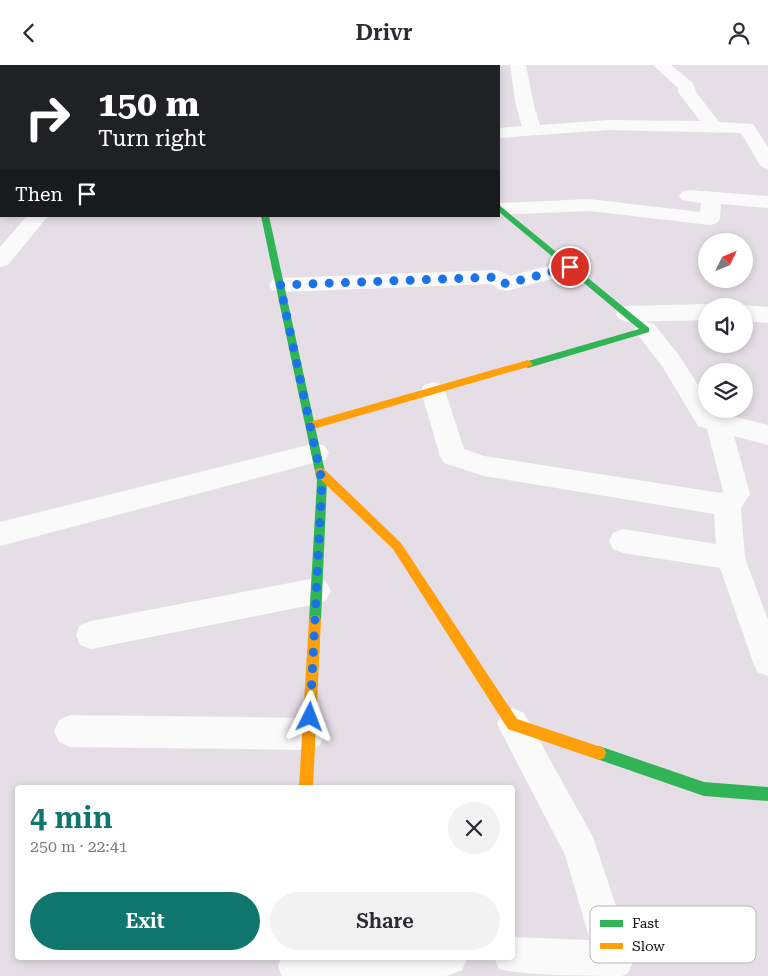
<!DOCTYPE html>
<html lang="en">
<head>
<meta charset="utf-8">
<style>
  :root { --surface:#fff; --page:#f2f2f3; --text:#2b2b33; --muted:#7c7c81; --accent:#0f766e }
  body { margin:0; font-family:"Roboto Serif",serif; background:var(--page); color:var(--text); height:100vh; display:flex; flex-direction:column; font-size:19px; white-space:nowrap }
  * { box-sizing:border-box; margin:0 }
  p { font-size:16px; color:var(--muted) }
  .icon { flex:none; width:28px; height:28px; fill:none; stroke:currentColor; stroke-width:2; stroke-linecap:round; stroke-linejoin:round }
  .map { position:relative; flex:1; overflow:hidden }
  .panel { position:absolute; left:15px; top:720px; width:500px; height:175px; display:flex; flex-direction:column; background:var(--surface); border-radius:5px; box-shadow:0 2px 8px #0003 }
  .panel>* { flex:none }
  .guide { position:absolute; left:0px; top:0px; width:500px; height:152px; box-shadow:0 2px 8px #0003; background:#202124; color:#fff; overflow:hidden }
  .needle { width:32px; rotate:47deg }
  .buttons { position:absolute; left:698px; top:168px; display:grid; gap:10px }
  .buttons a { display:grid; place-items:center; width:55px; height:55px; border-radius:50%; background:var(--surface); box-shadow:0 2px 8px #0003; font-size:25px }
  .pin { position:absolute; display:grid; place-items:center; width:42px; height:42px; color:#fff; margin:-21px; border:2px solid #fff; border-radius:50%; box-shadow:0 1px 5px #0007 }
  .me { position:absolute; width:55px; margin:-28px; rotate:3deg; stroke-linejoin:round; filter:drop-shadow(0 0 4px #0008) }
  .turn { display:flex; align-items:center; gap:18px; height:105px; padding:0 15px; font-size:22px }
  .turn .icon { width:65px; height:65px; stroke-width:2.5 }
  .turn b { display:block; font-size:35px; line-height:42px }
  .then { display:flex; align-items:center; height:48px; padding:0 15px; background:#0003; gap:10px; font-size:19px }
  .round { display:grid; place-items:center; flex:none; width:52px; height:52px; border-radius:26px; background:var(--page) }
  .summary { display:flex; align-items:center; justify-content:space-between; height:85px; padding:0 15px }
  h1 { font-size:30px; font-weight:600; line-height:38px; color:var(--accent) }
  .button { display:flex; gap:10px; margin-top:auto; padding:10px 15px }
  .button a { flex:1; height:58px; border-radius:30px; background:var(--accent); color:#fff; font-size:20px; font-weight:600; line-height:58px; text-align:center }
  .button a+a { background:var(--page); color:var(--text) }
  header { display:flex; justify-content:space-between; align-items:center; height:65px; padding:0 15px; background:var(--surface); font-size:22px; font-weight:600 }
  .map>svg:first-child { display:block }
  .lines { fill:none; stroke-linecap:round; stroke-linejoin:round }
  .street { fill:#fbfafb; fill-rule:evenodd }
  .fast { fill:#30b455; fill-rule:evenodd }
  .slow { fill:#ff9f0a; fill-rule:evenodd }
  .route { stroke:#1a73e8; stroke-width:9; stroke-dasharray:0 16.2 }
  .key { fill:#fff; stroke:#b7b6b7; stroke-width:1 }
  .key-label { font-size:14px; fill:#100b10 }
</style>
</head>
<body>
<header><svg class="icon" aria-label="back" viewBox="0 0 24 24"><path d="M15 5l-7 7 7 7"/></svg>Drivr<svg class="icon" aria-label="person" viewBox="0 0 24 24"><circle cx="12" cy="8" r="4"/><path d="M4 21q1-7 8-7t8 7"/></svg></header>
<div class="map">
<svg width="768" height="911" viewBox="0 0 768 911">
  <rect width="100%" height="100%" fill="#e6dee6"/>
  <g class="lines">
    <!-- street -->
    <path class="street" d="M142 0H159V1H142Z
      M354 0H370V1H354Z
      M454 0H470V1H454Z
      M510 0H526L534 41 540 60 608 55 700 56 678 27V23L653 0H671L693 18 696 27 719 57 753 59 768 82V104L761 102 741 68 608 65 499 73V63L522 61 516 41Z
      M689 125 768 131V143L721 139 720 154 717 158 710 160 589 146 499 150V138H501L589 134 700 147 701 138 682 135 679 131 682 127Z
      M27 151H48L8 200 0 202V182Z
      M570 195 578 197 581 202 578 207 506 226 498 224 492 219 280 227 272 225 269 220 272 215 280 213 497 205 510 211Z
      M706 239 713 241H706V255L627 257 619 254 616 249 619 244 627 241Z
      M744 240 768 242V258L744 256V241H741Z
      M646 257 654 259 678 289 706 332V344H714L715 347 768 360V380L734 371 750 429 741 443 745 493 768 555V611L757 607 753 597 720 503 623 488 613 484 609 476 613 468 623 464 716 479 714 449 484 411 444 398 440 391 421 326 424 320 433 317 442 320 445 326 464 384 484 391 721 428 723 426 707 364 698 361 662 301 634 265 638 259Z
      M316 378 325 381 329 388 325 395 0 481V457Z
      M316 513 326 517 331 526 326 535 316 539 91 584 80 580 76 570 80 560 91 556Z
      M513 643 524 648 593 772 634 895 628 908 622 911C588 911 528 911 499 904L494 892H512V872L590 875 565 790 497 659 502 648Z
      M70 650 309 653 320 658 325 669 320 680 309 685 70 682 59 677 54 666 59 655Z
      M282 892H468L462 905 447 911H282L278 901Z"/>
    <!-- fast -->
    <path class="fast" d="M499 140 649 263V267L528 303 525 301 523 299 525 297 639 264 499 147Z
      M261 151H269L327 416 321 555 319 559 315 560 311 559 309 555 317 416Z
      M599 681 704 717 768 722V736L704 731 594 693 592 688 594 683Z"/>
    <!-- slow -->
    <path class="slow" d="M528 295 533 299 531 301 310 365 305 361 310 357Z
      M320 403 324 404 401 478 517 654 604 683 606 688 604 693 599 695 508 664 393 484 316 410 315 407 316 404Z
      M315 550 319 551 321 555 313 722H299L309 555 311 551Z"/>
  </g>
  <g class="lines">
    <!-- route -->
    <path class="route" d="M310 652 322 416 280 220 497 212 506 219 570 202"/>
  </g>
  <!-- legend -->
  <rect x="590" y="841" width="166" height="57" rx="8" class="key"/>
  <rect x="600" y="855" width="23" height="7" fill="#30b455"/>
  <rect x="600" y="878" width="23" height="6" fill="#ff9f0a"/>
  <g class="key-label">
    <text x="632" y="863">Fast</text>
    <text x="632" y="886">Slow</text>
  </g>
</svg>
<div class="buttons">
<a><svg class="needle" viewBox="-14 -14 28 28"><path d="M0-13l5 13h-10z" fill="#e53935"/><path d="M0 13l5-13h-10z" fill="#7c7c81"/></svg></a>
<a><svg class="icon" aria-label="sound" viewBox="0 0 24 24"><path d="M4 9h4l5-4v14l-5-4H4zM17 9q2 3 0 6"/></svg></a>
<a><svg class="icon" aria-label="layers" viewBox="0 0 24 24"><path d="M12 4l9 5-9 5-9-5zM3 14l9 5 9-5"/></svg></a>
</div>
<div class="pin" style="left:570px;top:202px;background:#d93025"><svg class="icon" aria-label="arrive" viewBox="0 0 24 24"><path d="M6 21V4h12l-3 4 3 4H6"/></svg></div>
<svg class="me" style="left:310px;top:652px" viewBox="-20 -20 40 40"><path d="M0-17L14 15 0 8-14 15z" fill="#1a73e8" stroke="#fff" stroke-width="4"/></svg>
<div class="guide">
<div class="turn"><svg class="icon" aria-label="right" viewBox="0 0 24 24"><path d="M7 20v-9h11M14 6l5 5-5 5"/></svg><div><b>150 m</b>Turn right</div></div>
<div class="then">Then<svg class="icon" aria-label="arrive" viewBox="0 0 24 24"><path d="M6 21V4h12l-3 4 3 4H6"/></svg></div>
</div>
<section class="panel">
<div class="summary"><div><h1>4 min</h1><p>250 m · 22:41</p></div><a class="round"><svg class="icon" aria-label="close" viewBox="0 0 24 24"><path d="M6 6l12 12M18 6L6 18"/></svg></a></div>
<div class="button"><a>Exit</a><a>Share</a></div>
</section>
</div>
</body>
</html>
